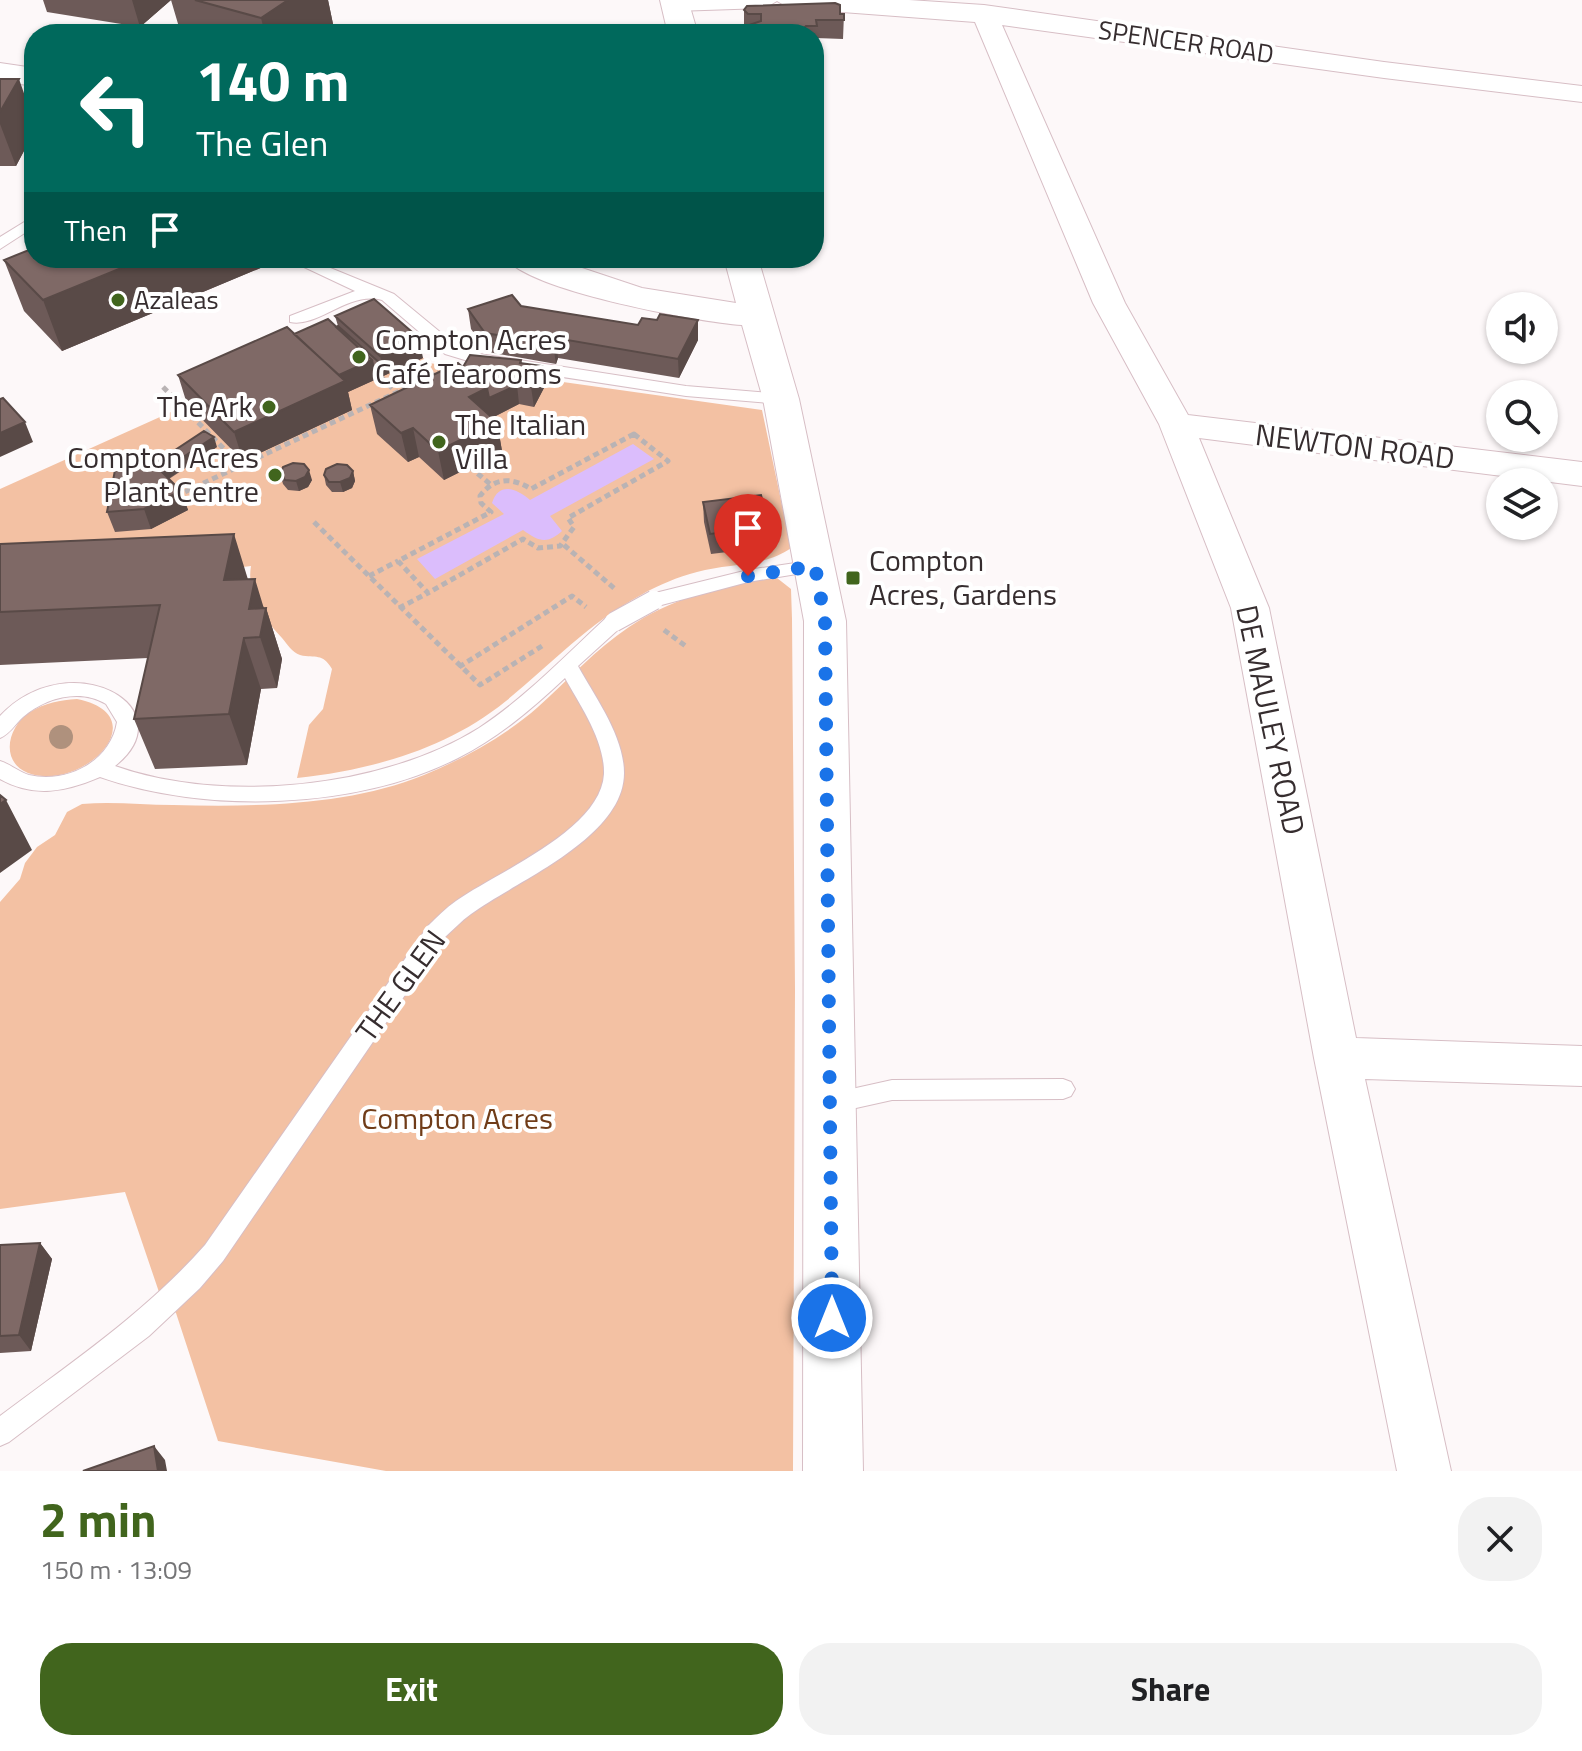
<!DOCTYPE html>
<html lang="en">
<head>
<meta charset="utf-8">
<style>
  :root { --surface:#fff; --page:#f2f2f2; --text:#202124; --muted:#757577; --accent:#41651d }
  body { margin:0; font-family:"Titillium Web",sans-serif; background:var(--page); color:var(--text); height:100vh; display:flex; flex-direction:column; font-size:30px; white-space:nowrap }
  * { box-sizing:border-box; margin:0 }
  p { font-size:26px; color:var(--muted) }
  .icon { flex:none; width:44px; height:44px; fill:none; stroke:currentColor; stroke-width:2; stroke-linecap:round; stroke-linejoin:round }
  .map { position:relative; height:1471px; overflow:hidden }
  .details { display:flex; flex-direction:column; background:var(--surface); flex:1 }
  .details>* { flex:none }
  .guide { position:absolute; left:24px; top:24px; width:800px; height:244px; border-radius:32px; box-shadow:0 2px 6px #0004; background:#00695c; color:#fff; overflow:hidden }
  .buttons { position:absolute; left:1486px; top:292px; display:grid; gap:16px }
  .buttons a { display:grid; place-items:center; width:72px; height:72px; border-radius:50%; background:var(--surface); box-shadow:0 2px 6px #0004; font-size:40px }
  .pin { position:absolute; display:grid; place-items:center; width:68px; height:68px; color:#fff; margin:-82px -34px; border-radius:50% 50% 50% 0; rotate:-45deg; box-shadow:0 0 8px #0007 }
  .pin .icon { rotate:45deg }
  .me { position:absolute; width:88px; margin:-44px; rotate:0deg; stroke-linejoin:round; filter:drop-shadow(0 0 6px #0008) }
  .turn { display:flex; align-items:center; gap:28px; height:168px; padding:0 40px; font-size:36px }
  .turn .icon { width:104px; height:104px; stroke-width:2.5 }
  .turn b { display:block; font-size:56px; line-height:68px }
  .then { display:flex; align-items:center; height:76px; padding:0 40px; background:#0003; gap:16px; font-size:30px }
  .round { display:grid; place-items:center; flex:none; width:84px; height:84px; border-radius:32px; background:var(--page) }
  .head { display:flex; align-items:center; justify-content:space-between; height:136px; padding:0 40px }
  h1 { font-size:48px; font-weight:700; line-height:60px; color:var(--accent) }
  .button { display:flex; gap:16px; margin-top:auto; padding:16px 40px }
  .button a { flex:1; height:92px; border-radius:32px; background:var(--accent); color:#fff; font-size:32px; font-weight:700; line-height:92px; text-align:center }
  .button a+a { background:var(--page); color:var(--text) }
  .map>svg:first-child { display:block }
  .green { fill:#f3c1a3 }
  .water { fill:#dbbdfc }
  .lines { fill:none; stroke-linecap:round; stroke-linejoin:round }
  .service-casing { stroke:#d7bec5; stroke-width:2 }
  .minor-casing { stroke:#d7bec5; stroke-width:2 }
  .tertiary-casing { stroke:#d7bec5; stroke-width:2 }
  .path-far1 { stroke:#b9b3b4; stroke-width:4; stroke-dasharray:4 3; stroke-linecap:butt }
  .path { stroke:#b9b3b4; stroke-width:5; stroke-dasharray:6 4; stroke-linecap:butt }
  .service { fill:#fff; fill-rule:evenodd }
  .minor { fill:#fff; fill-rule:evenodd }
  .tertiary { fill:#fff; fill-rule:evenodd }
  .service-bridge-casing { stroke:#d7bec5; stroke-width:21; stroke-linecap:butt }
  .service-bridge { stroke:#fff; stroke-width:19 }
  .tree { fill:#af917d }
  .wall { fill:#6d5a58 }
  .shaded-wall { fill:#594a47 }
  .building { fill:#7f6966; stroke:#594a47; stroke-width:2 }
  .route { stroke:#1a73e8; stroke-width:14; stroke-dasharray:0 25.2 }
  .poi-dot { fill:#41651d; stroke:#fff; stroke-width:3 }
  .labels { text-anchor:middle; stroke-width:8; stroke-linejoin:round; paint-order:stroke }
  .far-street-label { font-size:26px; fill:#362d2f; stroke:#fff }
  .far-poi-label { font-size:26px; fill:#362d2f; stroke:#fff; text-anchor:start }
  .poi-label { font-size:30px; fill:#362d2f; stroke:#fff; text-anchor:start }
  .street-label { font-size:30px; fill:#362d2f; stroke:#fff }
  .park-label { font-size:30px; fill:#703c18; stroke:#fff }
</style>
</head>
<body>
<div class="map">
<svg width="1582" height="1471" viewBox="0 0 1582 1471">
  <rect width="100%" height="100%" fill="#fdf8f9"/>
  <!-- green -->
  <path class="green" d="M378 319 429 363 762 410 791 548C765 567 728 563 697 572 678 577 658 585 641 595 590 622 550 665 506 701 447 749 372 770 297 778L309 725 323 709 332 669C322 652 316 659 300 655 292 652 287 644 282 638 265 620 246 594 251 566L0 597V489Z
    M777 578 791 589 792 619 795 990 793 1471H386L218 1441 176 1313 160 1295 125 1192 0 1209V902L20 879 25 863 37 847 55 835 67 812 82 804C112 801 143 805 173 805 254 807 348 806 424 775 465 758 505 736 538 707 568 680 596 649 629 627 672 598 726 583 777 578Z
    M77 699C159 716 82 793 28 773 0 762 7 727 30 712 45 703 60 700 77 699Z"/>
  <!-- water -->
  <path class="water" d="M633 444 654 459 550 516 562 531C547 545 538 541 523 530L435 579 417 559 504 514 492 503C499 481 517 489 530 500Z"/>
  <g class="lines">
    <!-- service casing -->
    <g class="service-casing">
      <path id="service" d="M34 216V227L0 249V237Z
        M285 258H306L394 294 457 346 480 354 686 386 781 394 789 399 781 404 686 396 478 364 445 354 382 300C348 291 319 328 290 322V316L355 291Z
        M815 560 821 562 824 566 821 570 748 582 654 607 645 600 647 595 748 570Z
        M614 615 623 622 621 627 578 666C595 697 624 736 624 773 624 838 516 881 471 914 461 921 453 930 444 938L223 1261 200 1288 149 1336 9 1442 0 1446V1416C72 1362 145 1313 205 1245L428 926C437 917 446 908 456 901 497 872 601 830 604 774 605 741 580 705 565 678 532 709 498 738 458 758 357 810 205 814 100 777 65 792 34 798 0 779V761C10 764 19 772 29 775 67 784 111 761 117 722L106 704C80 688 45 698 23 717 15 724 10 734 0 738V716C70 642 188 708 115 766 222 804 382 789 479 728 526 697 566 655 607 617Z
        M1063 1079 1071 1082 1075 1089 1071 1096 1063 1099 892 1100 829 1114 821 1111 817 1104 821 1097 829 1094 892 1080Z"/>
    </g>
    <!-- minor casing -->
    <g class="minor-casing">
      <path id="minor" d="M664 0H909L984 5 1384 62 1582 86V102L1384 78 1002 25 1125 303 1188 415 1582 462V486L1199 438 1269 608 1356 1038 1582 1046V1086L1365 1079 1451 1471H1397L1314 1058 1231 608 1159 424 1093 303 975 22 789 8 777 1 765 8 675 11 666 8 662 3Z"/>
    </g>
    <!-- tertiary casing -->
    <g class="tertiary-casing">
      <path id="tertiary" d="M660 0H688L698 34H668Z
        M0 63 34 68V86L0 81Z
        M506 258H552L642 288 736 303 724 258H758L799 399 846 621 863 1471H803L804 621 763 399 742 325C699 322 529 291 506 258Z"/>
    </g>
    <!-- path-far1 -->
    <path class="path-far1" d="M432 376 439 372"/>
    <!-- path -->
    <path class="path" d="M381 377 396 392
      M163 387 241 466
      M634 434 668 461 568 518 574 527 560 546 538 548 523 539 428 593 398 561 491 512 481 503 480 496C494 477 512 477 531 489Z
      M470 467 490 484
      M176 496 436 374
      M314 522 480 685 542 646
      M564 545 615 589
      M369 576 398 561
      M399 608 428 593
      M664 630 687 647
      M459 667 572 596 586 607"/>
    <!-- service -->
    <use href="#service" class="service"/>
    <!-- minor -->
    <use href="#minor" class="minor"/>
    <!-- tertiary -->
    <use href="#tertiary" class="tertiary"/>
    <!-- service-bridge casing -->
    <g class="service-bridge-casing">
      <path id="service-bridge" d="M614 622 654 600"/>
    </g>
    <!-- service-bridge -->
    <use href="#service-bridge" class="service-bridge"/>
  </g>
  <!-- trees -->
  <circle class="tree" cx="61" cy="737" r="12"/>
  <!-- wall -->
  <path class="wall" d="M43 0H171L140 27 47 12Z
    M171 0H328L333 24 318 34H181Z
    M744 10 844 14 843 39 816 38V44H814V34H752V33H748L744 28Z
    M0 78 34 122V132L16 166H0Z
    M4 260 277 261 62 351 24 311Z
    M521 306 638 325 657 320H698V340L679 378 558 358 556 364 488 352 471 329 468 309Z
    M335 316 423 358 348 392 352 410 243 461 187 404 178 375 294 334 336 327 338 326Z
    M521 360 522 363 542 366 545 386 534 407 519 404 492 418 497 422 502 451 444 480 419 457 408 462 377 434 370 405 463 367Z
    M217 447 169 479 181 491 188 510 151 529 115 532 107 512 154 464Z
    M353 471 355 481 352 488 343 492H332L326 485 324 475Z
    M280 474 312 480 308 487 299 491 288 490 283 484Z
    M703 502 769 527V547L711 554 704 522Z
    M0 544 248 579 264 608H266L282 659 277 688 261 689 247 765 155 769 134 719 148 658 0 665Z
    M40 1243 52 1259 31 1351 0 1353V1245Z"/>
  <!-- shaded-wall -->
  <path class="shaded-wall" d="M132 0H171L140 27Z
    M288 0H328L333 24 318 34H265L261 18Z
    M19 79 34 122V132L16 166 0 124V112Z
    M146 258H276L277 261 62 351 43 300Z
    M698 320V340L679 378 678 359Z
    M419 338 423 358 348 392 352 410 243 461 234 432 333 377 372 360 382 365 380 356Z
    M556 338 558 358 556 364 553 344Z
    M542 366 545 386 534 407 531 387Z
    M517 385 519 404 474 427 469 397 487 388Z
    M25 422 33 442 0 457V433Z
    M497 422 502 451 444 480 438 451Z
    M413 428 419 457 408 462 401 433Z
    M214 437 217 447 166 480 163 470Z
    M309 470 312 480 308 487 299 491 296 481Z
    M353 471 355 481 352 488 343 492 340 482Z
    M181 491 188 510 151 529 144 509Z
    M234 534 250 586 224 580Z
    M255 579 265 612 266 608 282 659 277 688 260 637 249 609Z
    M244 638 261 689 247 765 229 714Z
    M6 800 32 850 0 873V804Z
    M40 1243 52 1259 31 1351 19 1335Z
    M154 1446 165 1460 167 1471H158Z"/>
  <!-- building -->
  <path class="building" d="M195 0H288L261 18Z
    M835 3 840 5V14H844V20H816L817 26H806L803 29 770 31 752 24 761 21V14H748L744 10 747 6Z
    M0 79H19L0 112Z
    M34 248V258H146L43 300 4 260Z
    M512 295 521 306 638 325 642 318 657 320 660 314 698 320 678 359 556 338 553 344 485 333 468 309Z
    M374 299 419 338 380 356 335 316Z
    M328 319 372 360 339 375 294 334Z
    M338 326 382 365 374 369 372 360 336 327Z
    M287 327 345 381 234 432 178 375Z
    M470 355 521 360 520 363 542 366 531 387 517 385 489 398 487 388 463 367Z
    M458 363 487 388 469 397 497 422 438 451 413 428 401 433 370 405Z
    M3 398 25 422 0 433V399Z
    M204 431 214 437 163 470 154 464Z
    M152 462 181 491 144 509 107 512 116 465Z
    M293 463 304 464 309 470 305 477 296 481 285 480 280 474 283 467Z
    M337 464 347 465 353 471 350 478 340 482H329L324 475 326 469Z
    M761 495 769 527 710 534 703 502Z
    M234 534 224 580 255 579 249 609 266 608 260 637 244 638 229 714 134 719 160 605 0 612V544Z
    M0 795 6 800 0 804Z
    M40 1243 19 1335 0 1336V1245Z
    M154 1446 158 1471H83Z"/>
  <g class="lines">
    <!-- route -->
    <path class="route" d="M748 576 815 566 825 621 832 1318"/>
  </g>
  <!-- markers -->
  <g class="poi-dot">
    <circle cx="118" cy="300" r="8"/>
    <circle cx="359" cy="357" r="8"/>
    <circle cx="269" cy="407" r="8"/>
    <circle cx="439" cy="442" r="8"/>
    <circle cx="275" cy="475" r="8"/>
    <rect x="845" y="570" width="16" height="16" rx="4"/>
  </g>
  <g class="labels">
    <!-- far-street labels -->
    <g class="far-street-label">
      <text transform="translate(1186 42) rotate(8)" y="9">SPENCER ROAD</text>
    </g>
    <!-- far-poi labels -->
    <g class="far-poi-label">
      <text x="134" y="309">Azaleas</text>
    </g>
    <!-- poi labels -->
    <g class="poi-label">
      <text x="375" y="350">Compton Acres<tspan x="375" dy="34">Café Tearooms</tspan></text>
      <text x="253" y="417" text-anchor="end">The Ark</text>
      <text x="455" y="435">The Italian<tspan x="455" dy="34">Villa</tspan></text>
      <text x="259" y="468" text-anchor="end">Compton Acres<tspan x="259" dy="34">Plant Centre</tspan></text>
      <text x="869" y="571">Compton<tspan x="869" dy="34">Acres, Gardens</tspan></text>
    </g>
    <!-- street labels -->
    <g class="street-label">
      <text transform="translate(1355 447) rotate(7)" y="10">NEWTON ROAD</text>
      <text transform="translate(1270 720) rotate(78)" y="10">DE MAULEY ROAD</text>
      <text transform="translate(401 986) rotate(-54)" y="10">THE GLEN</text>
    </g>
    <!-- park labels -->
    <g class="park-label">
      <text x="457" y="1129">Compton Acres</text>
    </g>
  </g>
</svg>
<div class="buttons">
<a><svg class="icon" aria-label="sound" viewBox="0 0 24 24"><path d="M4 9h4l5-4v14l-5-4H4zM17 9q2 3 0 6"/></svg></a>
<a><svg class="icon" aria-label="search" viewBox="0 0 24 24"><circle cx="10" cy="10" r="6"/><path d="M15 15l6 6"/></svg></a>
<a><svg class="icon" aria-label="layers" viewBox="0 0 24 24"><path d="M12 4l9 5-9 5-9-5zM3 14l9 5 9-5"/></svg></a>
</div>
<div class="pin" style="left:748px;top:576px;background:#d93025"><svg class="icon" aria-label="arrive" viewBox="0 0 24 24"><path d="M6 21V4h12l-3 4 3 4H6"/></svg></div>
<svg class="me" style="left:832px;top:1318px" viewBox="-20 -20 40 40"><circle r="17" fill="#1a73e8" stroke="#fff" stroke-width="3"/><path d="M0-11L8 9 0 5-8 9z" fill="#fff"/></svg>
<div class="guide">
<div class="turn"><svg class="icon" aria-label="left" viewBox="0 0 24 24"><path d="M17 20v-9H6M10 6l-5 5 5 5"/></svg><div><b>140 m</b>The Glen</div></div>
<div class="then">Then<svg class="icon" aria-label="arrive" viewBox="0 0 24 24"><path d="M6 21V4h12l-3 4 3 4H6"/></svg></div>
</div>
</div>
<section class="details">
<div class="head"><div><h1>2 min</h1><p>150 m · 13:09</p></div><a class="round"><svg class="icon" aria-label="close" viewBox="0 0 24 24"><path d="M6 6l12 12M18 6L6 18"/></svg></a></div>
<div class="button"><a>Exit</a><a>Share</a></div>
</section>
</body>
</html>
